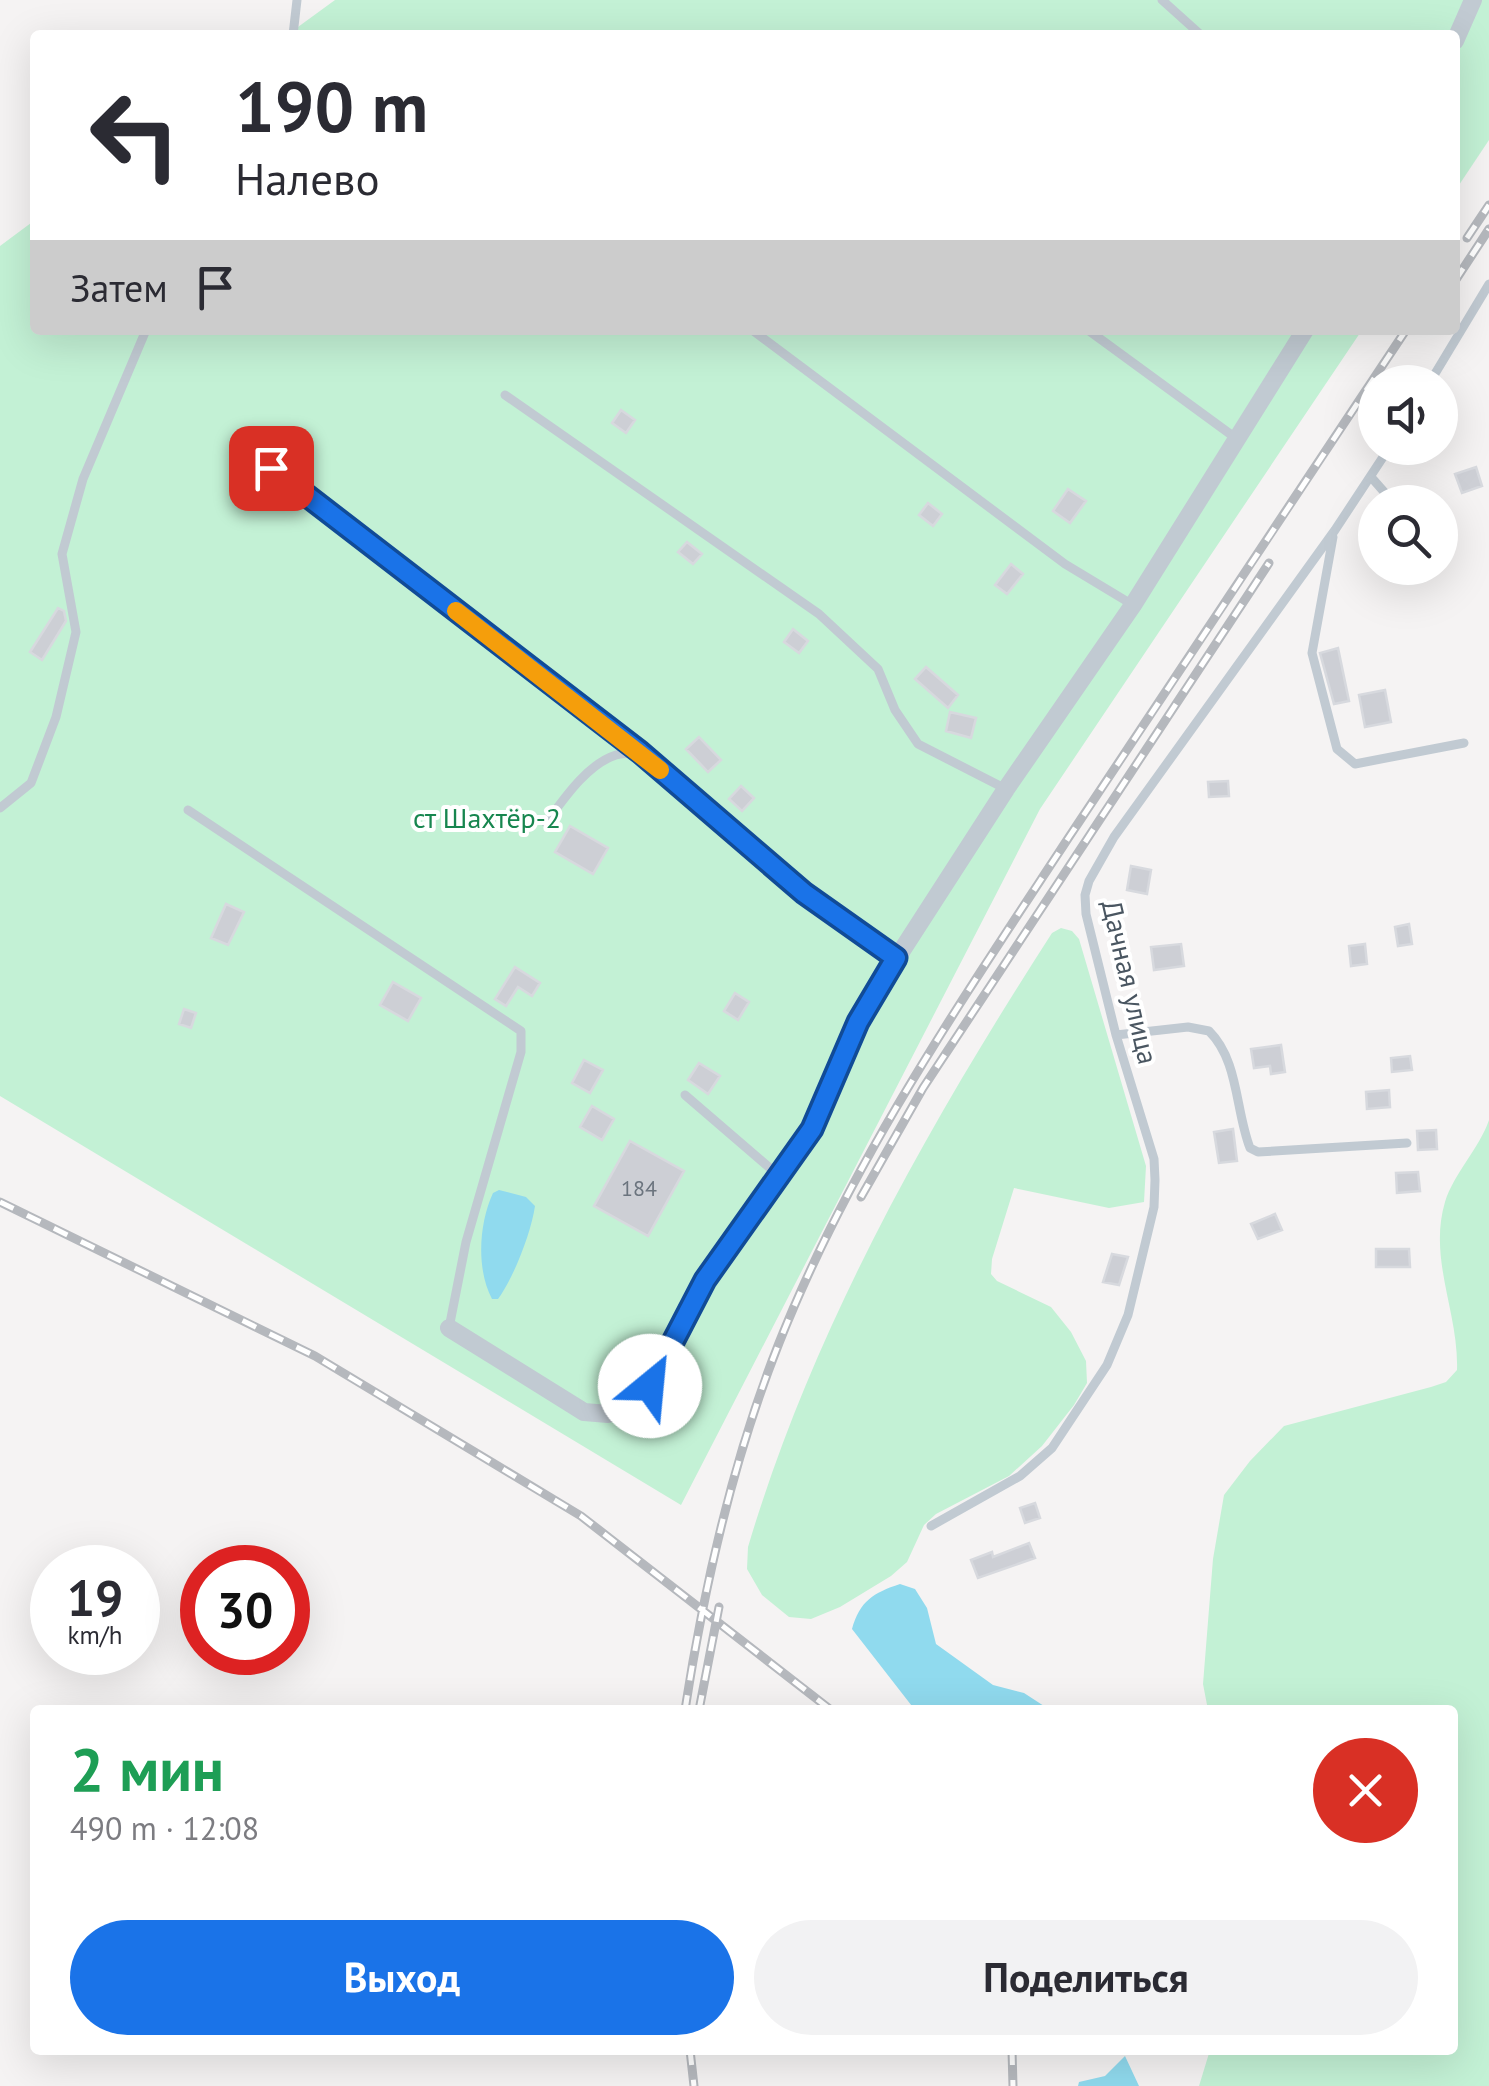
<!DOCTYPE html>
<html lang="ru">
<head>
<meta charset="utf-8">
<style>
  :root { --surface:#fff; --page:#f2f2f3; --text:#2b2b33; --muted:#7c7c81; --accent:#1a73e8 }
  body { margin:0; font-family:"PT Sans",sans-serif; background:var(--page); color:var(--text); height:100vh; display:flex; flex-direction:column; font-size:38px; white-space:nowrap }
  * { box-sizing:border-box; margin:0 }
  p { font-size:32px; color:var(--muted) }
  .icon { flex:none; width:55px; height:55px; fill:none; stroke:currentColor; stroke-width:2; stroke-linecap:round; stroke-linejoin:round }
  .map { position:relative; flex:1; overflow:hidden }
  .drawer { position:absolute; left:30px; top:1705px; width:1428px; height:350px; display:flex; flex-direction:column; background:var(--surface); border-radius:10px; box-shadow:0 10px 40px #0002 }
  .drawer>* { flex:none }
  .guide { position:absolute; left:30px; top:30px; width:1430px; height:305px; border-radius:10px; box-shadow:0 10px 40px #0002; background:#fff; color:var(--text); overflow:hidden }
  .fabs { position:absolute; left:1358px; top:365px; display:grid; gap:20px }
  .fabs a { display:grid; place-items:center; width:100px; height:100px; border-radius:50%; background:var(--surface); box-shadow:0 10px 40px #0002; font-size:50px }
  .speed { position:absolute; left:30px; top:1545px; display:flex; gap:20px; font-size:50px; font-weight:700; text-align:center }
  .speed>* { display:grid; place-content:center; width:130px; height:130px; border-radius:50%; background:var(--surface); box-shadow:0 10px 40px #0002; line-height:1 }
  .speed small { font-size:25px; font-weight:400 }
  .speed .limit { border:15px solid #d22; background:#fff; color:#111 }
  .pin { position:absolute; display:grid; place-items:center; width:85px; height:85px; color:#fff; margin:-42px; border-radius:20px; box-shadow:0 5px 15px #0006 }
  .me { position:absolute; width:110px; margin:-55px; rotate:28deg; stroke-linejoin:round; filter:drop-shadow(0 0 8px #0008) }
  .turn { display:flex; align-items:center; gap:35px; height:210px; padding:0 40px; font-size:45px }
  .turn .icon { width:130px; height:130px; stroke-width:2.5 }
  .turn b { display:block; font-size:70px; line-height:85px }
  .then { display:flex; align-items:center; height:95px; padding:0 40px; background:#0003; gap:20px; font-size:38px }
  .round { display:grid; place-items:center; flex:none; width:105px; height:105px; border-radius:52px; background:var(--page) }
  .headline { display:flex; align-items:center; justify-content:space-between; height:170px; padding:0 40px }
  h1 { font-size:60px; font-weight:600; line-height:75px; color:#1e9e55 }
  .primary-button { display:flex; gap:20px; margin-top:auto; padding:20px 40px }
  .primary-button a { flex:1; height:115px; border-radius:60px; background:var(--accent); color:#fff; font-size:40px; font-weight:600; line-height:115px; text-align:center }
  .primary-button a+a { background:var(--page); color:var(--text) }
  .map>svg:first-child { display:block }
  .green { fill:#c3f1d5 }
  .water { fill:#90daee }
  .building { fill:#cdcfd5; stroke:#d7d9de; stroke-width:2.5 }
  .lines { fill:none; stroke-linecap:round; stroke-linejoin:round }
  .lane { stroke:#c1cad2; stroke-width:9 }
  .street { stroke:#c1cad2; stroke-width:18 }
  .rail-casing { stroke:#b5b8bd; stroke-width:9 }
  .rail { stroke:#fff; stroke-width:5; stroke-dasharray:15; stroke-linecap:butt }
  .route-casing { stroke:#114b97; stroke-width:25 }
  .route { stroke:#1a73e8; stroke-width:18 }
  .slow { stroke:#f59e0b; stroke-width:18 }
  .labels { text-anchor:middle; stroke-width:8; stroke-linejoin:round; paint-order:stroke }
  .number-label { font-size:22px; fill:#6b747e }
  .park-label { font-size:28px; fill:#17864f; stroke:#fff }
  .street-label { font-size:28px; fill:#4a5661; stroke:#fff }
</style>
</head>
<body>
<div class="map">
<svg width="1489" height="2086" viewBox="0 0 1489 2086">
  <rect width="100%" height="100%" fill="#f5f3f3"/>
  <!-- green -->
  <path class="green" d="M335 0H1489V140L1455 191V35H287Z
    M35 220V330H1362L1040 809 681 1505 0 1096V246Z
    M1061 928 1072 931 1079 939 1146 1166 1144 1202 1109 1208 1014 1188 992 1259 991 1274 997 1281 1051 1307 1071 1332 1086 1361 1087 1383 1074 1405 1042 1446 1009 1476 936 1514 924 1525 907 1562 891 1576 840 1607 811 1619 789 1617 762 1595 747 1569 748 1547C813 1328 929 1124 1052 933Z
    M1489 1120V2086H1199L1210 2050H1452V1710H1208L1203 1684 1213 1559 1224 1495 1250 1461 1284 1426 1431 1387 1446 1382 1457 1370C1459 1313 1428 1259 1445 1202 1454 1173 1479 1149 1489 1120Z"/>
  <!-- water -->
  <path class="water" d="M499 1190 526 1197 535 1206C531 1233 514 1277 498 1299H492C476 1269 479 1223 493 1193Z
    M900 1584 915 1589 927 1608 936 1644 993 1685 1024 1693 1044 1706 1043 1710H915L852 1629C860 1601 873 1593 900 1584Z
    M1125 2056 1139 2086H1078L1079 2082 1105 2076Z"/>
  <!-- building -->
  <path class="building" d="M621 410 635 420 626 433 612 423Z
    M1476 467 1482 486 1462 493 1455 474Z
    M1068 489 1086 501 1070 523 1053 511Z
    M928 503 942 514 933 526 919 515Z
    M687 542 702 554 693 564 678 552Z
    M1011 564 1023 574 1007 594 995 585Z
    M58 608 64 611 66 621 42 660 30 652Z
    M793 629 808 641 799 653 784 642Z
    M1338 648 1349 701 1334 704 1320 653Z
    M926 667 958 695 948 708 915 679Z
    M1385 690 1391 722 1365 727 1359 695Z
    M950 712 976 718 971 738 946 731Z
    M699 737 721 760 708 772 686 749Z
    M1228 781 1229 796 1209 797 1208 782Z
    M741 786 754 798 742 811 729 799Z
    M570 826 608 848 593 874 555 852Z
    M1131 866 1151 870 1147 894 1127 890Z
    M226 904 244 912 228 945 211 938Z
    M1409 924 1412 944 1398 946 1395 927Z
    M1181 944 1184 966 1154 970 1151 947Z
    M1365 944 1367 964 1351 966 1349 946Z
    M515 967 540 983 532 996 518 987 506 1006 495 999Z
    M393 982 421 998 408 1021 380 1005Z
    M735 993 749 1002 738 1020 724 1011Z
    M184 1009 196 1013 191 1028 179 1024Z
    M1281 1045 1285 1072 1271 1074 1270 1066 1254 1068 1251 1049Z
    M1410 1056 1412 1070 1392 1072 1391 1058Z
    M584 1060 603 1070 590 1093 572 1083Z
    M699 1063 720 1076 708 1094 688 1080Z
    M1389 1090 1390 1107 1367 1109 1366 1092Z
    M592 1106 614 1119 602 1140 580 1127Z
    M1233 1129 1237 1161 1219 1163 1214 1132Z
    M1436 1130 1437 1149 1418 1150 1417 1131Z
    M630 1141 684 1171 648 1236 594 1206Z
    M1418 1172 1420 1191 1397 1193 1396 1173Z
    M1275 1214 1282 1230 1258 1239 1251 1224Z
    M1376 1249H1409L1410 1267H1376Z
    M1112 1254 1128 1257 1119 1285 1103 1282Z
    M1035 1503 1040 1518 1025 1523 1020 1508Z
    M1029 1543 1035 1558 978 1578 971 1560 992 1552 993 1557Z"/>
  <g class="lines">
    <!-- lane -->
    <path class="lane" d="M1162 0 1201 35
      M293 35 297 0
      M752 330 1065 564 1133 605
      M1088 330 1237 439
      M1430 382 1489 284
      M505 395 819 614 878 669 895 710 918 744 1006 789
      M240 444 640 753
      M1371 477 1393 502
      M1333 537 1312 653 1337 749 1355 764 1464 743
      M0 808 31 783 56 717 76 632 62 554 83 479 146 330
      M188 810 521 1031V1052L466 1242 449 1328
      M546 823C563 800 587 764 616 755 623 753 633 753 640 753L804 893 897 958
      M1116 1035 1188 1027 1209 1031C1239 1061 1235 1109 1250 1148L1258 1152 1407 1143
      M685 1095 778 1175
      M931 1526 1020 1476 1052 1448 1107 1365 1128 1315 1154 1207 1155 1180 1154 1159 1116 1035 1086 914 1085 895 1089 881 1114 837 1335 530 1389 448"/>
    <!-- street -->
    <path class="street" d="M1455 41 1473 0
      M449 1328 584 1412 608 1414 627 1406 650 1386 705 1281 812 1129 859 1022 897 958 1006 789 1133 605 1305 330"/>
    <!-- rail casing -->
    <g class="rail-casing">
      <path id="rail" d="M1467 238 1489 205
        M1455 281 1489 229
        M861 1197 923 1088 1269 563
        M0 1202 315 1356 581 1516 831 1710
        M685 1710C704 1587 733 1459 779 1343 851 1161 962 1000 1069 837 1182 668 1294 499 1406 330
        M699 1710 719 1607
        M690 2050 694 2086
        M1012 2050 1013 2086"/>
    </g>
    <!-- rail -->
    <use href="#rail" class="rail"/>
  </g>
  <g class="lines">
    <!-- route casing -->
    <g class="route-casing">
      <path id="route" d="M271 468 640 752 804 893 896 958 858 1022 812 1129 705 1280 650 1386"/>
    </g>
    <!-- route -->
    <use href="#route" class="route"/>
    <!-- slow -->
    <path class="slow" d="M456 611 660 770"/>
  </g>
  <g class="labels">
    <!-- number labels -->
    <g class="number-label">
      <text x="639" y="1196">184</text>
    </g>
    <!-- park labels -->
    <g class="park-label">
      <text x="487" y="828">ст Шахтёр-2</text>
    </g>
    <!-- street labels -->
    <g class="street-label">
      <text transform="translate(1130 982) rotate(77)" y="10">Дачная улица</text>
    </g>
  </g>
</svg>
<div class="fabs">
<a><svg class="icon" aria-label="sound" viewBox="0 0 24 24"><path d="M4 9h4l5-4v14l-5-4H4zM17 9q2 3 0 6"/></svg></a>
<a><svg class="icon" aria-label="search" viewBox="0 0 24 24"><circle cx="10" cy="10" r="6"/><path d="M15 15l6 6"/></svg></a>
</div>
<div class="speed"><div>19<small>km/h</small></div><div class="limit">30</div></div>
<div class="pin" style="left:271px;top:468px;background:#d93025"><svg class="icon" aria-label="arrive" viewBox="0 0 24 24"><path d="M6 21V4h12l-3 4 3 4H6"/></svg></div>
<svg class="me" style="left:650px;top:1386px" viewBox="-20 -20 40 40"><circle r="19" fill="#fff"/><path d="M0-13L10 11 0 6-10 11z" fill="#1a73e8"/></svg>
<div class="guide">
<div class="turn"><svg class="icon" aria-label="left" viewBox="0 0 24 24"><path d="M17 20v-9H6M10 6l-5 5 5 5"/></svg><div><b>190 m</b>Налево</div></div>
<div class="then">Затем<svg class="icon" aria-label="arrive" viewBox="0 0 24 24"><path d="M6 21V4h12l-3 4 3 4H6"/></svg></div>
</div>
<section class="drawer">
<div class="headline"><div><h1>2 мин</h1><p>490 m · 12:08</p></div><a class="round" style="background:#d93025;color:#fff"><svg class="icon" aria-label="close" viewBox="0 0 24 24"><path d="M6 6l12 12M18 6L6 18"/></svg></a></div>
<div class="primary-button"><a>Выход</a><a>Поделиться</a></div>
</section>
</div>
</body>
</html>
